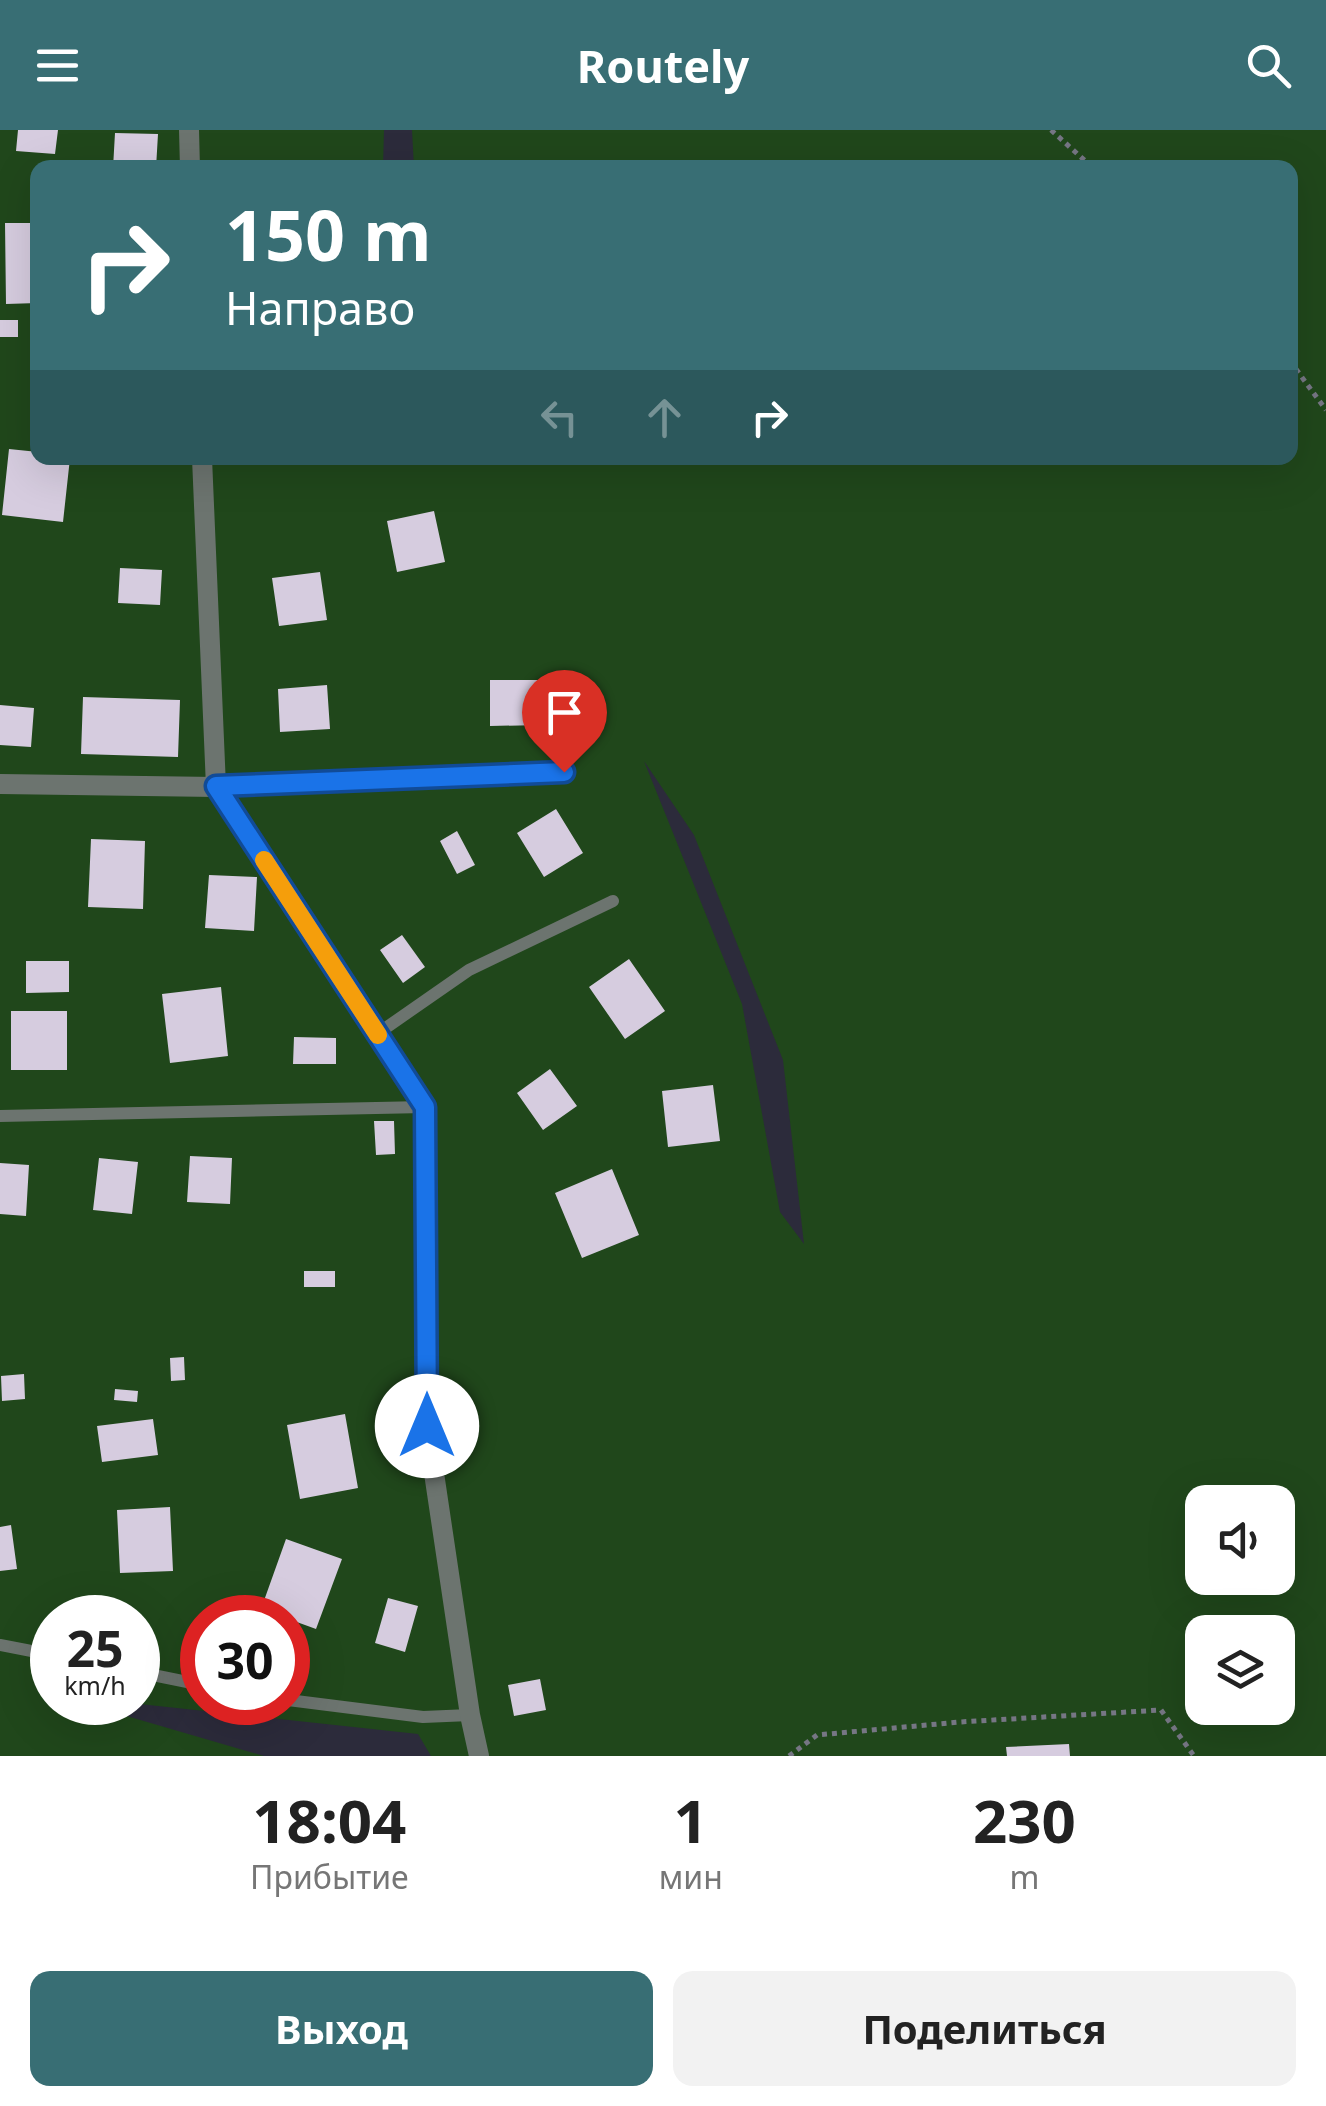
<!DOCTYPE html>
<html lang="ru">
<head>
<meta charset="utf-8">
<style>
  :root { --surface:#fff; --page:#f2f2f2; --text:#222; --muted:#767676; --accent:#386e74 }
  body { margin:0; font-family:"Noto Sans",sans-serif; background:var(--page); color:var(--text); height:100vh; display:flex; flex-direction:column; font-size:38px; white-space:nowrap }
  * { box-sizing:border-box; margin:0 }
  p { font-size:32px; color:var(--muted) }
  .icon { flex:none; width:55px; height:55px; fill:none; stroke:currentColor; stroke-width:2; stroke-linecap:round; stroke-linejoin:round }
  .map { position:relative; height:1626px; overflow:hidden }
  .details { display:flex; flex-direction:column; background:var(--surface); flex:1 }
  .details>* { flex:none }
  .banner { position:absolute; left:30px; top:30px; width:1268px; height:305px; border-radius:20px; box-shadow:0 10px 40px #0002; background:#386e74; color:#fff; overflow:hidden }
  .buttons { position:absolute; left:1185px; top:1355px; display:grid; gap:20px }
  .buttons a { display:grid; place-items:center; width:110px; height:110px; border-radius:20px; background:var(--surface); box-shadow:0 10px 40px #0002; font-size:50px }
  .speed { position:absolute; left:30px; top:1465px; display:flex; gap:20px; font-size:50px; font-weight:700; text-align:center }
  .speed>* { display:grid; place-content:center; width:130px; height:130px; border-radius:50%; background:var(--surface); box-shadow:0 10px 40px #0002; line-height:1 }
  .speed small { font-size:25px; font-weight:400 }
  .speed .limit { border:15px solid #d22; background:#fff; color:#111 }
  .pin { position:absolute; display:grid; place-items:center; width:85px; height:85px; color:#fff; margin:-102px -42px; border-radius:50% 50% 50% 0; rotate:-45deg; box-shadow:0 0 10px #0007 }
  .pin .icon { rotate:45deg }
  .me { position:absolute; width:110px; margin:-55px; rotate:0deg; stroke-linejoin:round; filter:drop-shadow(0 0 8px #0008) }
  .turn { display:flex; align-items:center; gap:35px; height:210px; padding:0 30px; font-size:45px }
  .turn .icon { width:130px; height:130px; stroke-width:2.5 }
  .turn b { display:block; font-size:70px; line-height:85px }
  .lanes { display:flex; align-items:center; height:95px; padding:0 30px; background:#0003; justify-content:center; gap:50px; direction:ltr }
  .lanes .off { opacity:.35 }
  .eta { display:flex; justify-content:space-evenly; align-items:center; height:170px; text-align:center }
  .eta b { font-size:60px; font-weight:700; line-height:70px }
  .cta { display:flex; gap:20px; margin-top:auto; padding:20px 30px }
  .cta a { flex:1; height:115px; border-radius:20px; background:var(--accent); color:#fff; font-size:40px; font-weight:700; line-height:115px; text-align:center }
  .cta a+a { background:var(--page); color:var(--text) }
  header { display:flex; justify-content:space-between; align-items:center; height:130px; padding:0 30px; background:var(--accent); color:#fff; font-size:45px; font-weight:700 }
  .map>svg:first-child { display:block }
  .green { fill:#20471b; fill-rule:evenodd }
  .building { fill:#d6ccdf }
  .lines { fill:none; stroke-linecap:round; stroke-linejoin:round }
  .path { stroke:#767684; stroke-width:5; stroke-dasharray:5 5; stroke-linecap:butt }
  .service { stroke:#6c746f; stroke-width:12 }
  .minor { stroke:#6c746f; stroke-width:20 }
  .route-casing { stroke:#114b97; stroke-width:25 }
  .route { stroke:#1a73e8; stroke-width:18 }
  .slow { stroke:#f59e0b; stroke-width:18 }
</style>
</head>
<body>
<header><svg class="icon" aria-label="menu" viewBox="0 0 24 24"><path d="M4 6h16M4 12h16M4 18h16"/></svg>Routely<svg class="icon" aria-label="search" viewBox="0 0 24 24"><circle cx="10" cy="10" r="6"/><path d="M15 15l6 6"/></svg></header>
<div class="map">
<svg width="1326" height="1626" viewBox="0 0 1326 1626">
  <rect width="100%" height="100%" fill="#2c2b3b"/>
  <!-- green -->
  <path class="green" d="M0 0H384L383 37 38 38V328H1290V38H414L412 0H1326V1626H431L418 1604 130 1573 138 1572V1488H52V1572L82 1573 264 1626H0ZM644 631 694 705 783 930 804 1114 780 1082 742 874ZM1202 1372H1278V1448H1202ZM202 1488H288V1572H202ZM1202 1502H1278V1578H1202Z"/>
  <!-- building -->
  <path class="building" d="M18 0H58L55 24 16 21Z
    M115 3 158 4 156 38H113Z
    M5 93H38V173L6 174Z
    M0 190H18V207H0Z
    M9 319 38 322V328H70L63 392 2 385Z
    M434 381 445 432 397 442 387 391Z
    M120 438 162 440 160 475 118 473Z
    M320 442 327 490 279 496 272 448Z
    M490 550H543V595L490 596Z
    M327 555 330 599 280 602 278 559Z
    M83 567 180 570 178 627 81 624Z
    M0 575 34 578 31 617 0 615Z
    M556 679 583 723 544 747 517 703Z
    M457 701 475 735 457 744 440 711Z
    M91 709 145 711 143 779 88 777Z
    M209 745 257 747 254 801 205 798Z
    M402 805 425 837 403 853 380 820Z
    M629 829 665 881 625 909 589 857Z
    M26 831H69V862L26 863Z
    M221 857 228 926 170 933 162 864Z
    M11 881H67V940H11Z
    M294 907 336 908V934H293Z
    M550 939 577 976 543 1000 517 963Z
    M713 955 720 1011 668 1017 662 961Z
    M374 991H394L395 1024 376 1025Z
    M190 1026 232 1028 230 1074 187 1072Z
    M99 1028 138 1032 132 1084 93 1080Z
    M0 1033 29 1035 26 1086 0 1084Z
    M612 1039 639 1105 582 1128 555 1063Z
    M304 1141H335V1157H304Z
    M184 1227 185 1250 171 1251 170 1228Z
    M24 1244 25 1269 2 1271 1 1246Z
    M115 1259 138 1261 137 1272 114 1270Z
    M345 1284 358 1358 300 1369 287 1295Z
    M153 1289 158 1325 102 1332 97 1296Z
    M170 1377 173 1441 120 1443 117 1380Z
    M11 1395 17 1439 0 1441V1397Z
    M286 1409 342 1429 316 1499 261 1479Z
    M388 1468 418 1476 405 1522 375 1513Z
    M540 1549 546 1580 514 1586 508 1555Z
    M1069 1614 1070 1626H1007L1006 1617Z"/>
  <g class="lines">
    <!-- path -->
    <path class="path" d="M1051 0 1093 38
      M1290 231 1326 280
      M789 1626 817 1605 960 1592 1161 1580 1194 1626"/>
    <!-- service -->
    <path class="service" d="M216 657 564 642
      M377 904 469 840 613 771
      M0 986 425 977
      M0 1515 52 1525
      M138 1542 202 1555
      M288 1570 423 1587 470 1585"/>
    <!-- minor -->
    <path class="minor" d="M189 0 190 38
      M202 328 216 657 425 977 427 1296 470 1585 479 1626
      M0 654 216 657"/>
  </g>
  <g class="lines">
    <!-- route casing -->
    <g class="route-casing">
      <path id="route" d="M427 1296 425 977 216 656 564 642"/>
    </g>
    <!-- route -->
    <use href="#route" class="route"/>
    <!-- slow -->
    <path class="slow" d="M264 730 378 905"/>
  </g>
</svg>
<div class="buttons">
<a><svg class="icon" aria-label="sound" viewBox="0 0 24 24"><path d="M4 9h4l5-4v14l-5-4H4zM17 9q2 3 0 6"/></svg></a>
<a><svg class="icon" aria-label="layers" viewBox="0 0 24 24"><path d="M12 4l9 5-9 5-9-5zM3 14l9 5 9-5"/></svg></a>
</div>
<div class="speed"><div>25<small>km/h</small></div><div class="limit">30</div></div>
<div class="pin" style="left:564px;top:642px;background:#d93025"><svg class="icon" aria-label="arrive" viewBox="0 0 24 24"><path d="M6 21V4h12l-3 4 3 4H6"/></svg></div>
<svg class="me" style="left:427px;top:1296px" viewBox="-20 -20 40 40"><circle r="19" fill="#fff"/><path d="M0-13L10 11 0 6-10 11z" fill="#1a73e8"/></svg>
<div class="banner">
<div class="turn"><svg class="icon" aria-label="right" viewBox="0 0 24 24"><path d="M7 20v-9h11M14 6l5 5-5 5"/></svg><div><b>150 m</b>Направо</div></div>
<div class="lanes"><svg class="icon off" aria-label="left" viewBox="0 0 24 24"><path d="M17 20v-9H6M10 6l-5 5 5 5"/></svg><svg class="icon off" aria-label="ahead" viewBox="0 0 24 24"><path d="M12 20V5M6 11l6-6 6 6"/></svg><svg class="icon" aria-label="right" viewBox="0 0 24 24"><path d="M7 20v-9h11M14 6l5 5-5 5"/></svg></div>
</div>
</div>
<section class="details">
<div class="eta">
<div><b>18:04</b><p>Прибытие</p></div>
<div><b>1</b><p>мин</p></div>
<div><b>230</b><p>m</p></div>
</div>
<div class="cta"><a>Выход</a><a>Поделиться</a></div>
</section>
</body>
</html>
